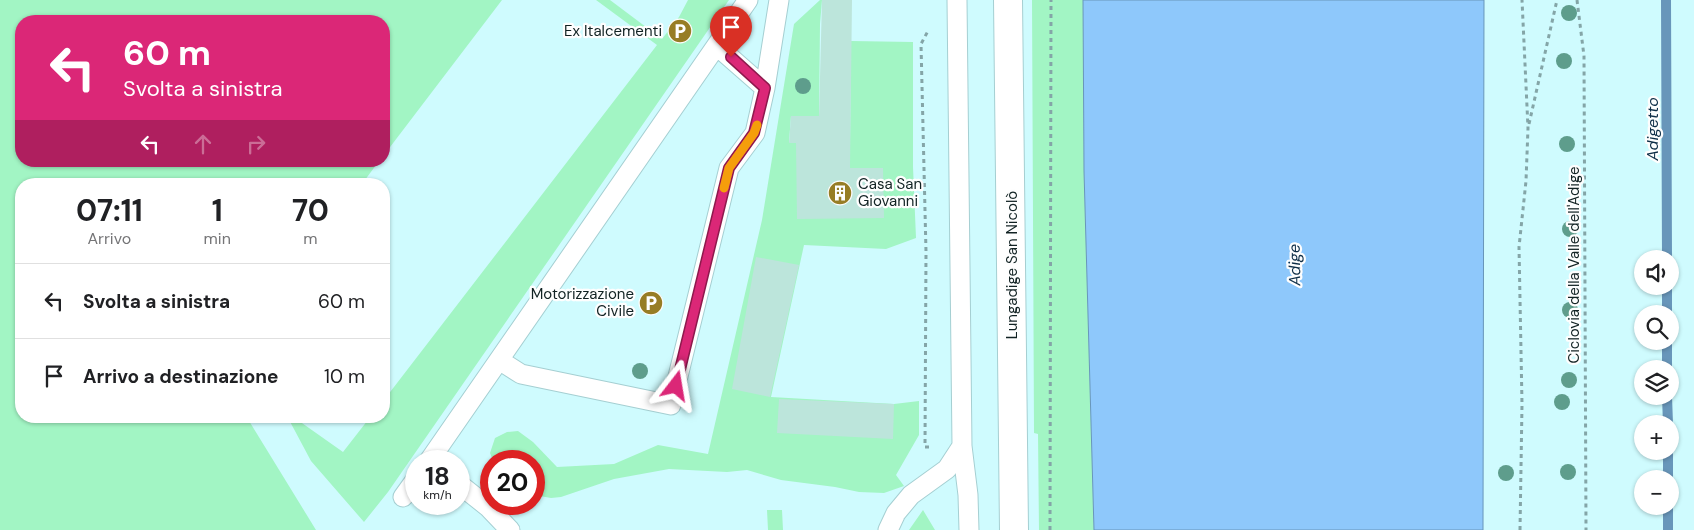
<!DOCTYPE html>
<html lang="it">
<head>
<meta charset="utf-8">
<style>
  :root { --surface:#fff; --page:#f6f6f6; --text:#202124; --muted:#757577; --line:#e0e0e0 }
  body { margin:0; font-family:"DM Sans",sans-serif; background:var(--page); color:var(--text); height:100vh; display:flex; flex-direction:column; font-size:19px; white-space:nowrap }
  * { box-sizing:border-box; margin:0 }
  p { font-size:16px; color:var(--muted) }
  .icon { flex:none; width:28px; height:28px; fill:none; stroke:currentColor; stroke-width:2; stroke-linecap:round; stroke-linejoin:round }
  .map { position:relative; flex:1; overflow:hidden }
  .details { position:absolute; left:15px; top:178px; width:375px; height:245px; display:flex; flex-direction:column; background:var(--surface); border-radius:20px; box-shadow:0 1px 4px #0004 }
  .details>* { flex:none }
  .guide { position:absolute; left:15px; top:15px; width:375px; height:152px; border-radius:20px; box-shadow:0 1px 4px #0004; background:#db2777; color:#fff; overflow:hidden }
  .fabs { position:absolute; left:1634px; top:250px; display:grid; gap:10px }
  .fabs a { display:grid; place-items:center; width:45px; height:45px; border-radius:50%; background:var(--surface); box-shadow:0 1px 4px #0004; font-size:25px }
  .speed { position:absolute; left:405px; top:450px; display:flex; gap:10px; font-size:25px; font-weight:700; text-align:center }
  .speed>* { display:grid; place-content:center; width:65px; height:65px; border-radius:50%; background:var(--surface); box-shadow:0 1px 4px #0004; line-height:1 }
  .speed small { font-size:12px; font-weight:400 }
  .speed .limit { border:8px solid #d22; background:#fff; color:#111 }
  .pin { position:absolute; display:grid; place-items:center; width:42px; height:42px; color:#fff; margin:-51px -21px; border-radius:50% 50% 50% 0; rotate:-45deg; box-shadow:0 0 5px #0007 }
  .pin .icon { rotate:45deg }
  .me { position:absolute; width:55px; margin:-28px; rotate:14deg; stroke-linejoin:round; filter:drop-shadow(0 0 4px #0008) }
  .turn { display:flex; align-items:center; gap:18px; height:105px; padding:0 25px; font-size:22px }
  .turn .icon { width:65px; height:65px; stroke-width:2.5 }
  .turn b { display:block; font-size:35px; line-height:42px }
  .lanes { display:flex; align-items:center; height:48px; padding:0 25px; background:#0003; justify-content:center; gap:25px; direction:ltr }
  .lanes .off { opacity:.35 }
  .eta { display:flex; justify-content:space-evenly; align-items:center; height:85px; text-align:center }
  .eta b { font-size:30px; font-weight:700; line-height:35px }
  ul { padding:0; list-style:none }
  li { display:flex; align-items:center; gap:15px; height:75px; padding:0 25px; border-top:1px solid var(--line) }
  li div { flex:1 }
  li b { display:block; font-size:19px }
  li em { font-style:normal }
  .map>svg:first-child { display:block }
  .green { fill:#a2f5c4 }
  .water { fill:#8ec8fb; stroke:#6896ba }
  .lines { fill:none; stroke-linecap:round; stroke-linejoin:round }
  .stream { stroke:#6896ba; stroke-width:10 }
  .building { fill:#bce5db }
  .service-casing { stroke:#a5cfd2; stroke-width:21 }
  .secondary-casing { stroke:#a5cfd2; stroke-width:30 }
  .path { stroke:#84a5a7; stroke-width:3; stroke-dasharray:4 4; stroke-linecap:butt }
  .service { stroke:#fff; stroke-width:19 }
  .secondary { stroke:#fff; stroke-width:28 }
  .tree { fill:#5e9d8c }
  .route-casing { stroke:#8e194d; stroke-width:12 }
  .route { stroke:#db2777; stroke-width:9 }
  .slow { stroke:#f59e0b; stroke-width:9 }
  .labels { text-anchor:middle; stroke-width:4.5; stroke-linejoin:round; paint-order:stroke }
  .poi-label { font-size:15px; fill:#112223; stroke:#fefefe; text-anchor:end }
  .street-label { font-size:15px; fill:#112223; stroke:#fefefe }
  .water-label { font-size:16px; font-style:italic; fill:#0e2e47; stroke:#fefefe }
</style>
</head>
<body>
<div class="map">
<svg width="1694" height="530" viewBox="0 0 1694 530">
  <rect width="100%" height="100%" fill="#cffbfe"/>
  <!-- green -->
  <path class="green" d="M0 0H502L384 155V21H21V161H379L362 184H21V416H246L316 530H0Z
    M596 0H610L662 39 679 17 688 0H729L388 492 364 522 311 461 287 416H292L343 452 371 416H384V400L657 45Z
    M820 0H822L820 24 819 116H791L789 142 850 143 851 41 913 42V167L916 238 886 249 804 245 771 397 894 404 919 401V435L896 475 904 486 884 493 859 492 835 487 781 480 747 470 727 472 669 469 614 479 561 497 551 498 534 495V461H493L490 453 495 438 507 432 518 431 533 442 557 467 614 464 658 445 708 454 762 220 794 24Z
    M1032 0H1083L1084 171 1094 530H1039L1038 434 1034 433Z
    M767 510H782L783 530H768Z
    M923 510 935 530H909Z"/>
  <!-- water -->
  <path class="water" d="M1083 0H1484L1483 530H1094L1084 171Z"/>
  <g class="lines">
    <!-- stream -->
    <path class="stream" d="M1666 0 1667 259
      M1667 286V314
      M1667 341V369
      M1667 396 1668 424
      M1668 451V479
      M1668 506V530"/>
  </g>
  <!-- building -->
  <path class="building" d="M822 0H852L850 168H883L884 218 797 219 796 143H789L791 116H819Z
    M756 257 799 265 770 397 732 389Z
    M779 399 894 404 893 439 777 433Z"/>
  <g class="lines">
    <!-- service casing -->
    <g class="service-casing">
      <path id="service" d="M957 0 962 446 968 495 969 530
        M717 46 765 88
        M499 360 521 374 671 405 729 168 755 133 765 88 779 0
        M429 461 748 0
        M459 484 488 507 510 530
        M403 497 416 479
        M888 530 896 513 911 495 947 469 962 446"/>
    </g>
    <!-- secondary casing -->
    <g class="secondary-casing">
      <path id="secondary" d="M1008 0 1014 530"/>
    </g>
    <!-- path -->
    <path class="path" d="M1577 0 1584 56 1586 530
      M1529 124 1557 0
      M929 447H925L926 252 921 44 929 29
      M1050 530 1051 0
      M1520 530 1522 404 1519 247 1526 181 1528 128 1522 0"/>
    <!-- service -->
    <use href="#service" class="service"/>
    <!-- secondary -->
    <use href="#secondary" class="secondary"/>
  </g>
  <!-- trees -->
  <g class="tree">
    <circle cx="1569" cy="13" r="8"/>
    <circle cx="1564" cy="61" r="8"/>
    <circle cx="803" cy="86" r="8"/>
    <circle cx="1567" cy="144" r="8"/>
    <circle cx="1570" cy="229" r="8"/>
    <circle cx="1570" cy="310" r="8"/>
    <circle cx="640" cy="371" r="8"/>
    <circle cx="1569" cy="380" r="8"/>
    <circle cx="1562" cy="402" r="8"/>
    <circle cx="1568" cy="472" r="8"/>
    <circle cx="1506" cy="473" r="8"/>
  </g>
  <g class="lines">
    <!-- route casing -->
    <g class="route-casing">
      <path id="route" d="M676 386 729 168 754 133 765 88 731 57"/>
    </g>
    <!-- route -->
    <use href="#route" class="route"/>
    <!-- slow -->
    <path class="slow" d="M724 188 729 168 754 133 757 125"/>
  </g>
  <!-- icons -->
  <defs>
    <g id="parking-disc" transform="scale(1.25)"><circle r="9.5" fill="#977d25" stroke="#fefefe"/><path d="M-3.5-5.5H1a3.5 3.5 0 0 1 0 7H-1V5.5H-3.5ZM-1-3.4V-.6H.8a1.4 1.4 0 0 0 0-2.8Z" fill="#fff"/></g>
    <g id="building-disc" transform="scale(1.25)"><circle r="9.5" fill="#977d25" stroke="#fefefe"/><path d="M-4-6H4V6H1V3H-1V6H-4ZM-2.5-4.3h1.7v1.8h-1.7ZM.8-4.3h1.7v1.8H.8ZM-2.5-1h1.7V.8h-1.7ZM.8-1h1.7V.8H.8Z" fill="#fff"/></g>
  </defs>
  <g fill-rule="evenodd">
    <use href="#parking-disc" x="680" y="31"/>
    <use href="#building-disc" x="840" y="193"/>
    <use href="#parking-disc" x="651" y="303"/>
  </g>
  <g class="labels">
    <!-- poi labels -->
    <g class="poi-label">
      <text x="662" y="36">Ex Italcementi</text>
      <text x="858" y="189" text-anchor="start">Casa San<tspan x="858" dy="17">Giovanni</tspan></text>
      <text x="634" y="299">Motorizzazione<tspan x="634" dy="17">Civile</tspan></text>
    </g>
    <!-- street labels -->
    <g class="street-label">
      <text transform="translate(1012 265) rotate(-90)" y="5">Lungadige San Nicolò</text>
      <text transform="translate(1574 265) rotate(-90)" y="5">Ciclovia della Valle dell'Adige</text>
    </g>
    <!-- water labels -->
    <g class="water-label">
      <text transform="translate(1652 129) rotate(-90)" y="6">Adigetto</text>
      <text transform="translate(1294 265) rotate(-91)" y="6">Adige</text>
    </g>
  </g>
</svg>
<div class="fabs">
<a><svg class="icon" aria-label="sound" viewBox="0 0 24 24"><path d="M4 9h4l5-4v14l-5-4H4zM17 9q2 3 0 6"/></svg></a>
<a><svg class="icon" aria-label="search" viewBox="0 0 24 24"><circle cx="10" cy="10" r="6"/><path d="M15 15l6 6"/></svg></a>
<a><svg class="icon" aria-label="layers" viewBox="0 0 24 24"><path d="M12 4l9 5-9 5-9-5zM3 14l9 5 9-5"/></svg></a>
<a>+</a>
<a>−</a>
</div>
<div class="speed"><div>18<small>km/h</small></div><div class="limit">20</div></div>
<div class="pin" style="left:731px;top:57px;background:#d93025"><svg class="icon" aria-label="arrive" viewBox="0 0 24 24"><path d="M6 21V4h12l-3 4 3 4H6"/></svg></div>
<svg class="me" style="left:676px;top:386px" viewBox="-20 -20 40 40"><path d="M0-17L14 15 0 8-14 15z" fill="#db2777" stroke="#fff" stroke-width="4"/></svg>
<div class="guide">
<div class="turn"><svg class="icon" aria-label="left" viewBox="0 0 24 24"><path d="M17 20v-9H6M10 6l-5 5 5 5"/></svg><div><b>60 m</b>Svolta a sinistra</div></div>
<div class="lanes"><svg class="icon" aria-label="left" viewBox="0 0 24 24"><path d="M17 20v-9H6M10 6l-5 5 5 5"/></svg><svg class="icon off" aria-label="ahead" viewBox="0 0 24 24"><path d="M12 20V5M6 11l6-6 6 6"/></svg><svg class="icon off" aria-label="right" viewBox="0 0 24 24"><path d="M7 20v-9h11M14 6l5 5-5 5"/></svg></div>
</div>
<section class="details">
<div class="eta">
<div><b>07:11</b><p>Arrivo</p></div>
<div><b>1</b><p>min</p></div>
<div><b>70</b><p>m</p></div>
</div>
<ul>
<li><svg class="icon" aria-label="left" viewBox="0 0 24 24"><path d="M17 20v-9H6M10 6l-5 5 5 5"/></svg><div><b>Svolta a sinistra</b></div><em>60 m</em></li>
<li><svg class="icon" aria-label="arrive" viewBox="0 0 24 24"><path d="M6 21V4h12l-3 4 3 4H6"/></svg><div><b>Arrivo a destinazione</b></div><em>10 m</em></li>
</ul>
</section>
</div>
</body>
</html>
